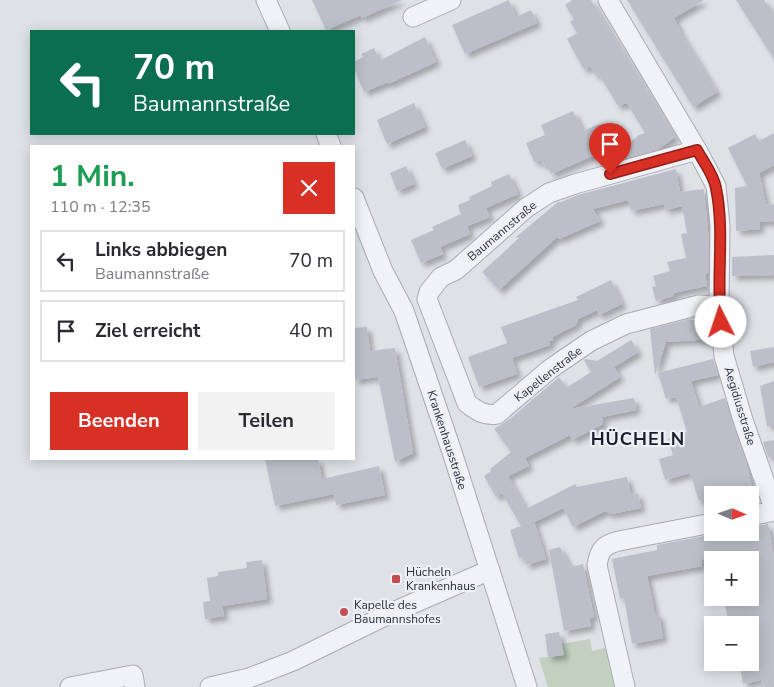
<!DOCTYPE html>
<html lang="de">
<head>
<meta charset="utf-8">
<style>
  :root { --surface:#fff; --page:#f2f2f3; --text:#2b2b33; --muted:#7c7c81; --line:#e1e1e2; --accent:#d93025 }
  body { margin:0; font-family:"Nunito Sans",sans-serif; background:var(--page); color:var(--text); height:100vh; display:flex; flex-direction:column; font-size:19px; white-space:nowrap }
  * { box-sizing:border-box; margin:0 }
  p { font-size:16px; color:var(--muted) }
  .icon { flex:none; width:28px; height:28px; fill:none; stroke:currentColor; stroke-width:2; stroke-linecap:round; stroke-linejoin:round }
  .map { position:relative; flex:1; overflow:hidden }
  .drawer { position:absolute; left:30px; top:145px; width:325px; height:315px; display:flex; flex-direction:column; background:var(--surface); border-radius:0px; box-shadow:0 2px 12px #0003 }
  .drawer>* { flex:none }
  .hud { position:absolute; left:30px; top:30px; width:325px; height:105px; border-radius:0px; box-shadow:0 2px 12px #0003; background:#0b6e4f; color:#fff; overflow:hidden }
  .needle { width:32px; rotate:92deg }
  .tools { position:absolute; left:704px; top:486px; display:grid; gap:10px }
  .tools a { display:grid; place-items:center; width:55px; height:55px; border-radius:0px; background:var(--surface); box-shadow:0 2px 12px #0003; font-size:25px }
  .pin { position:absolute; display:grid; place-items:center; width:42px; height:42px; color:#fff; margin:-51px -21px; border-radius:50% 50% 50% 0; rotate:-45deg; box-shadow:0 0 5px #0007 }
  .pin .icon { rotate:45deg }
  .me { position:absolute; width:55px; margin:-28px; rotate:356deg; stroke-linejoin:round; filter:drop-shadow(0 0 4px #0008) }
  .turn { display:flex; align-items:center; gap:18px; height:105px; padding:0 20px; font-size:22px }
  .turn .icon { width:65px; height:65px; stroke-width:2.5 }
  .turn b { display:block; font-size:35px; line-height:42px }
  .round { display:grid; place-items:center; flex:none; width:52px; height:52px; border-radius:0px; background:var(--page) }
  .headline { display:flex; align-items:center; justify-content:space-between; height:85px; padding:0 20px }
  h1 { font-size:30px; font-weight:700; line-height:38px; color:#1e9e55 }
  .action { display:flex; gap:10px; margin-top:auto; padding:10px 20px }
  .action a { flex:1; height:58px; border-radius:0px; background:var(--accent); color:#fff; font-size:20px; font-weight:700; line-height:58px; text-align:center }
  .action a+a { background:var(--page); color:var(--text) }
  ul { padding:0; list-style:none }
  li { display:flex; align-items:center; gap:15px; height:62px; margin:0 10px 8px; padding:0 10px; border:2px solid var(--line); border-radius:0px }
  li div { flex:1 }
  li b { display:block; font-size:19px }
  li em { font-style:normal }
  .map>svg:first-child { display:block }
  .green { fill:#c2d0c0 }
  .building { fill:#bcbfc9; filter:url(#shadow) }
  .lines { fill:none; stroke-linecap:round; stroke-linejoin:round }
  .minor-casing { stroke:#a8abb3; stroke-width:21 }
  .minor { stroke:#f0f2f5; stroke-width:19 }
  .route-casing { stroke:#8d1f18; stroke-width:12 }
  .route { stroke:#d93025; stroke-width:9 }
  .poi-dot { fill:#c34c52; stroke:#edf0f4; stroke-width:2 }
  .labels { text-anchor:middle; stroke-width:4.5; stroke-linejoin:round; paint-order:stroke }
  .street-label { font-size:12px; fill:#292e3c; stroke:#edf0f4 }
  .poi-label { font-size:12px; fill:#292e3c; stroke:#edf0f4; text-anchor:start }
  .district-label { font-size:18px; font-weight:bold; letter-spacing:1px; fill:#1b1f2d; stroke:#edf0f4 }
</style>
</head>
<body>
<div class="map">
<svg width="774" height="687" viewBox="0 0 774 687">
  <defs>
    <filter id="shadow"><feDropShadow dx="4.5" dy="4.5" stdDeviation="2.5" flood-color="#0004"/></filter>
  </defs>
  <rect width="100%" height="100%" fill="#dee1e6"/>
  <!-- green -->
  <path class="green" d="M590 639 592 651 608 647 617 687H548L539 658 563 655 561 644Z"/>
  <!-- building -->
  <path class="building" d="M312 0H402L362 18 361 15 326 30Z
    M509 0 516 17 531 10 537 23 465 54 452 25Z
    M572 0H591L675 137 657 150 603 164 639 135 645 133 627 103 618 106 599 74 596 76 590 66 584 70 567 39 577 33 570 22 574 19 565 5Z
    M627 0H704L674 18 682 35 717 92 693 107Z
    M736 0H764L774 16V59Z
    M425 37 436 62 388 84V82L364 92 354 68V62L363 57 361 54 374 48 379 61Z
    M414 103 425 127 387 144 377 120Z
    M573 111 583 131 599 124 609 149 551 174 547 164 543 166 540 160 534 162 526 143 545 135 541 125Z
    M774 133V165L759 173 766 205 774 204V221L759 222 760 229 736 231 735 188 747 186 728 148 755 134 759 141Z
    M465 140 472 156 442 169 435 153Z
    M406 166 414 184 397 191 390 173Z
    M676 169 680 192 704 189 709 241 708 274H705L707 286 673 293 674 296 656 301 652 287 656 286 653 276 670 271 667 262 686 258 681 234 687 233 682 206 665 210 664 204 631 211 628 200 593 209 600 221 559 239 557 237 499 290 482 272 519 238 516 237 558 202H561L578 195Z
    M509 174 518 194 486 208 490 217 467 226 470 234 440 247 443 254 421 263 411 240 434 230 432 227 461 214 458 205 470 200 469 197 492 186 491 182Z
    M774 255V275L732 276V257Z
    M611 280 622 304 599 315 597 310 578 319 576 325 552 337 553 340 549 341 550 345 512 358 517 374 479 387 468 357 507 343 501 327 578 300 576 297Z
    M689 319 706 324 711 339 666 342 655 375 650 329Z
    M367 327 370 351 395 348 413 453 395 462 378 377 354 380V328Z
    M631 340 638 352 614 367 620 377 570 409 634 398 636 410 602 417 603 424 572 440 570 435 525 458 529 466 508 476 526 509 575 484 577 487 627 477 631 495 638 493 641 508 611 514 605 511 573 527 563 508 534 522 546 559 526 565 524 557 519 558 510 530 521 526 502 493 496 497 484 476 491 471 490 469 511 452 494 429 511 418 559 377 566 388 591 372 584 360 585 359 597 361Z
    M774 347V362L753 367 750 351Z
    M713 359 718 375 691 381 699 407 725 398 746 462 754 495H712V497L699 501 690 473 665 480 659 459 673 455 668 439 687 432 676 397 666 399 658 373Z
    M774 381V426H767L760 386Z
    M774 440V456L768 457 763 442Z
    M265 459H318L322 479 379 466 385 495 336 505 334 494 275 506Z
    M768 524 774 556V686L761 687V680L743 684 741 671 750 669V625H729L724 598H750V560H701L702 566 647 576 655 615 659 614 663 638 632 644 624 598 620 599 612 559 657 550V545L678 541 726 532H750V528Z
    M560 547 570 567 583 564 594 617 589 618 591 626 564 631 549 550Z
    M262 560 267 599 222 606 224 616 205 619 203 602 210 601 207 578 218 576V572L247 568 246 562Z
    M559 632 564 655 548 657 545 634Z"/>
  <g class="lines">
    <!-- minor casing -->
    <g class="minor-casing">
      <path id="minor" d="M266 0 280 31
        M608 0 697 150 716 186 720 225 719 306 724 356 743 420 774 508
        M413 17 451 0
        M326 134 331 146
        M697 150 575 184 549 193 526 208 456 270 441 277 429 292 427 299 467 403C477 411 484 416 497 414L550 369 591 341 626 324 699 305 719 306
        M354 198 383 271 404 311 452 452 527 687
        M750 516 774 511
        M70 687 133 675 135 687
        M210 687 249 678 293 661 391 613 490 570
        M625 687 597 565C600 549 603 545 619 541L712 523"/>
    </g>
    <!-- minor -->
    <use href="#minor" class="minor"/>
  </g>
  <g class="lines">
    <!-- route casing -->
    <g class="route-casing">
      <path id="route" d="M610 174 697 150C703 161 714 175 716 188 725 232 716 278 721 322"/>
    </g>
    <!-- route -->
    <use href="#route" class="route"/>
  </g>
  <!-- markers -->
  <g class="poi-dot">
    <rect x="391" y="574" width="10" height="10" rx="2.5"/>
    <circle cx="344" cy="612" r="5"/>
  </g>
  <g class="labels">
    <!-- street labels -->
    <g class="street-label">
      <text transform="translate(502 231) rotate(-40)" y="4">Baumannstraße</text>
      <text transform="translate(548 374) rotate(-38)" y="4">Kapellenstraße</text>
      <text transform="translate(740 406) rotate(73)" y="4">Aegidiusstraße</text>
      <text transform="translate(447 440) rotate(72)" y="4">Krankenhausstraße</text>
    </g>
    <!-- poi labels -->
    <g class="poi-label">
      <text x="406" y="576">Hücheln<tspan x="406" dy="14">Krankenhaus</tspan></text>
      <text x="354" y="609">Kapelle des<tspan x="354" dy="14">Baumannshofes</tspan></text>
    </g>
    <!-- district labels -->
    <g class="district-label">
      <text x="638" y="445">HÜCHELN</text>
    </g>
  </g>
</svg>
<div class="tools">
<a><svg class="needle" viewBox="-14 -14 28 28"><path d="M0-13l5 13h-10z" fill="#e53935"/><path d="M0 13l5-13h-10z" fill="#7c7c81"/></svg></a>
<a>+</a>
<a>−</a>
</div>
<div class="pin" style="left:610px;top:174px;background:#d93025"><svg class="icon" aria-label="arrive" viewBox="0 0 24 24"><path d="M6 21V4h12l-3 4 3 4H6"/></svg></div>
<svg class="me" style="left:721px;top:322px" viewBox="-20 -20 40 40"><circle r="19" fill="#fff"/><path d="M0-13L10 11 0 6-10 11z" fill="#d93025"/></svg>
<div class="hud">
<div class="turn"><svg class="icon" aria-label="left" viewBox="0 0 24 24"><path d="M17 20v-9H6M10 6l-5 5 5 5"/></svg><div><b>70 m</b>Baumannstraße</div></div>
</div>
<section class="drawer">
<div class="headline"><div><h1>1 Min.</h1><p>110 m · 12:35</p></div><a class="round" style="background:#d93025;color:#fff"><svg class="icon" aria-label="close" viewBox="0 0 24 24"><path d="M6 6l12 12M18 6L6 18"/></svg></a></div>
<ul>
<li><svg class="icon" aria-label="left" viewBox="0 0 24 24"><path d="M17 20v-9H6M10 6l-5 5 5 5"/></svg><div><b>Links abbiegen</b><p>Baumannstraße</p></div><em>70 m</em></li>
<li><svg class="icon" aria-label="arrive" viewBox="0 0 24 24"><path d="M6 21V4h12l-3 4 3 4H6"/></svg><div><b>Ziel erreicht</b></div><em>40 m</em></li>
</ul>
<div class="action"><a>Beenden</a><a>Teilen</a></div>
</section>
</div>
</body>
</html>
